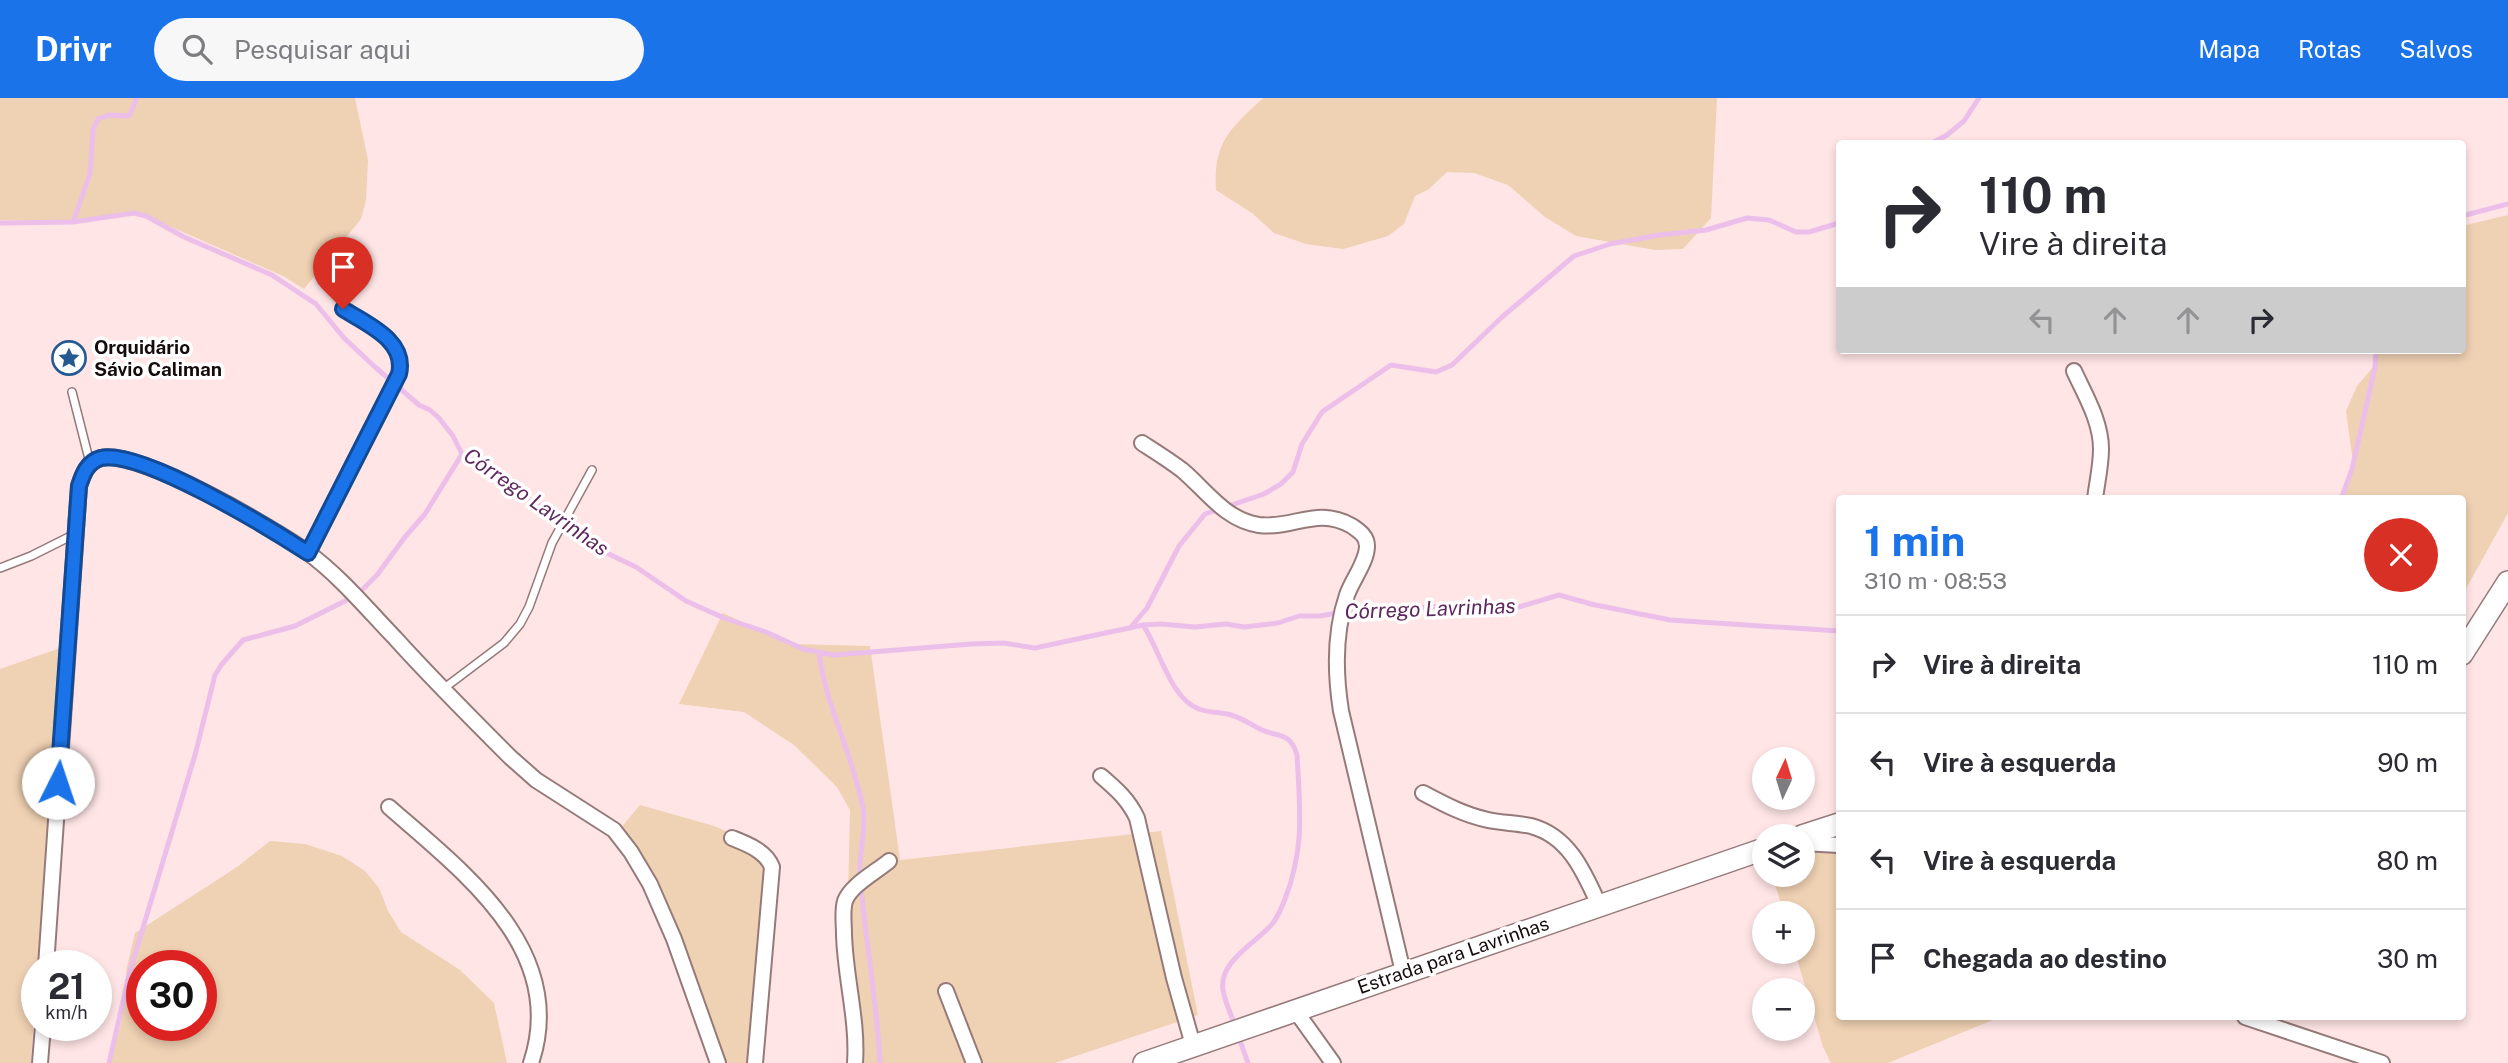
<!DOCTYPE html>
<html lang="pt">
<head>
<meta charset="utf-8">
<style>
  :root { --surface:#fff; --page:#f7f7f7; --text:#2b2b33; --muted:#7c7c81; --line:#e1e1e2; --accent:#1a73e8 }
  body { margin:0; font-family:"Public Sans",sans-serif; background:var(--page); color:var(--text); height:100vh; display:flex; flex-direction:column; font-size:26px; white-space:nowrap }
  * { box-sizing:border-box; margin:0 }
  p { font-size:23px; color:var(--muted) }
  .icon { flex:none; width:38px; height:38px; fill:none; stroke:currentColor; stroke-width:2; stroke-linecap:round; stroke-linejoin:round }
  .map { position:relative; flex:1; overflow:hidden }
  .side { position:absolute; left:1836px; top:397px; width:630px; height:525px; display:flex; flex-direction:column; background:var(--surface); border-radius:7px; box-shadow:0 4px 10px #0003 }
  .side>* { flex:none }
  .top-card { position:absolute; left:1836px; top:42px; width:630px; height:214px; border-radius:7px; box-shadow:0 4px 10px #0003; background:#fff; color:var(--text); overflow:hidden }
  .needle { width:46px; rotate:4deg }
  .tools { position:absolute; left:1752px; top:649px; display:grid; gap:14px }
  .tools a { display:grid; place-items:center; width:63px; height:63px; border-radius:50%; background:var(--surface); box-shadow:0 4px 10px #0003; font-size:35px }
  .speed { position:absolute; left:21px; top:852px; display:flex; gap:14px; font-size:35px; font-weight:700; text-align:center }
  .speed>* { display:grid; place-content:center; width:91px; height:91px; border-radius:50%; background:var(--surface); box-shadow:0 4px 10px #0003; line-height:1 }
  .speed small { font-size:18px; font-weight:400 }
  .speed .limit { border:10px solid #d22; background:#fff; color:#111 }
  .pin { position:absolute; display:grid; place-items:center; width:60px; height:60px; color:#fff; margin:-72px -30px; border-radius:50% 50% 50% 0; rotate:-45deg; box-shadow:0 0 7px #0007 }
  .pin .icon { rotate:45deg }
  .me { position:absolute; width:77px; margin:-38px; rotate:4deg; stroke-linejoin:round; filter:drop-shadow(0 0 5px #0008) }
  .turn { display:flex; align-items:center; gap:24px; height:147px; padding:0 28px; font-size:32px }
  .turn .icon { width:91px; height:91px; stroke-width:2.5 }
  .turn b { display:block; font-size:49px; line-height:60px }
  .lanes { display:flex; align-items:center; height:66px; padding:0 28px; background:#0003; justify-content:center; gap:35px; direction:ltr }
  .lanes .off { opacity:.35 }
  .round { display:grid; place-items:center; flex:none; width:74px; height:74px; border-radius:37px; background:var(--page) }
  .headline { display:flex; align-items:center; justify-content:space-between; height:119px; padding:0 28px }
  h1 { font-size:42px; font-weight:700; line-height:52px; color:var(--accent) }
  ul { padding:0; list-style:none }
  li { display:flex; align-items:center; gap:21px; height:98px; padding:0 28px; border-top:2px solid var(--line) }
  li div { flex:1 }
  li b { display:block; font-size:26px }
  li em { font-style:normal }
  header { display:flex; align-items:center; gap:42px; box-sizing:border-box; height:98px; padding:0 35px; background:var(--accent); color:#fff }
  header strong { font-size:33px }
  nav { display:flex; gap:38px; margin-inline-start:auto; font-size:24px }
  .search { width:490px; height:63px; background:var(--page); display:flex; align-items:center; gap:18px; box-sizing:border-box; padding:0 24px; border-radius:38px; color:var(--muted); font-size:26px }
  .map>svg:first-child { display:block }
  .green { fill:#efd1b3; fill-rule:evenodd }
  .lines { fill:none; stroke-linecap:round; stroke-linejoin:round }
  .stream { stroke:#ecbfea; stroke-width:5 }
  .lane-casing { stroke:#967a7a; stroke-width:10 }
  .street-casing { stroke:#967a7a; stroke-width:18 }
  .secondary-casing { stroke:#967a7a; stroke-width:24 }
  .lane { stroke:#fff; stroke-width:7 }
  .street { stroke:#fff; stroke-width:14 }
  .secondary { stroke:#fff; stroke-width:21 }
  .route-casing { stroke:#114b97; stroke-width:18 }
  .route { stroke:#1a73e8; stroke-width:12 }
  .labels { text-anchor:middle; stroke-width:7; stroke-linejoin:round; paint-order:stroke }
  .poi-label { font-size:19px; font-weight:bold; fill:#160c0d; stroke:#fff; text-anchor:start }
  .street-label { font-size:19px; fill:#160c0d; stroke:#fff }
  .water-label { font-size:21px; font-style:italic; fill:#5e295e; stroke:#fff }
</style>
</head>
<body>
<header>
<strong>Drivr</strong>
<div class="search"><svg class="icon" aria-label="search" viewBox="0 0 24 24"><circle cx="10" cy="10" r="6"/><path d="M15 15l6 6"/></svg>Pesquisar aqui</div>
<nav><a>Mapa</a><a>Rotas</a><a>Salvos</a></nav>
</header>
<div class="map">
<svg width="2508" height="965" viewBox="0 0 2508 965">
  <rect width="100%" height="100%" fill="#ffe5e6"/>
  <!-- green -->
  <path class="green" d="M0 0H355L368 62 366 102 361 121 304 191 283 178 135 113 65 124 0 122Z
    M1263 0H1717L1711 120 1683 151 1655 152 1576 138 1545 119 1508 87 1474 75 1447 74 1429 91 1415 98 1404 126 1388 138 1343 151 1306 146 1274 135 1252 115 1216 92C1213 44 1230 31 1263 0Z
    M2508 117V415L2462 498V401H2343L2342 393 2353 364 2346 313 2357 288 2374 268 2377 252H2462V128Z
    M723 515 789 546 870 548 900 762 1161 733 1198 917 1055 965H852L848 801 850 712 837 689 794 647 744 614 679 606Z
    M66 548 39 868H37L31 965H0V571Z
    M640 707 714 728 759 747 765 772 747 965H715L654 797 620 731Z
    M1839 733V919H2000L1888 965H1831L1823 949 1795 854H1802V816L1784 815 1772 777H1802L1803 747Z
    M270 743 305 746 342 758 365 773 379 790 388 813 401 834 460 872 494 905 507 965H109L120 930 127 869 135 835 237 769ZM142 868H201V928H142Z"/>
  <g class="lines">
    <!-- stream -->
    <path class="stream" d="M1930 46 1947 37 1964 23 1979 0
      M2462 118 2508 106
      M73 124 90 76 93 31 98 21 109 17 129 18 137 0
      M0 125 73 124 134 115 146 118 184 139 272 177 316 206 344 240 375 269 419 307 430 312 439 320 453 338 462 356 490 372 512 391 549 413 594 449 636 469 686 503 724 520 766 534 803 551 834 557 971 546 1004 545 1035 550 1143 527 1161 526 1195 529 1226 526 1244 529 1278 525 1299 518H1320L1342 514 1445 508 1519 509 1559 497 1591 506 1670 522 1839 533
      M2341 401 2352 371 2375 269 2376 252
      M1143 527C1159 550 1171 602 1199 611 1209 615 1221 614 1231 617 1242 620 1250 626 1260 631 1278 640 1290 633 1297 657 1300 711 1305 749 1285 801 1282 809 1278 818 1273 825 1259 843 1218 863 1223 892 1225 904 1231 916 1235 928
      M1130 530 1147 510 1179 448 1205 416 1264 396 1281 386 1293 374 1302 346 1322 314 1391 267 1436 274 1452 267 1502 219 1574 158 1610 146 1659 137 1706 132 1747 120 1769 122 1796 134H1809L1839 125
      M819 555C826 609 853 657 863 710 867 733 858 755 860 778 865 841 877 902 880 965
      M1238 937 1248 965
      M109 965 130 873 195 657 215 577 222 566 243 542 295 528 357 497 377 477 405 439 425 416 462 356"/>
    <!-- lane casing -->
    <g class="lane-casing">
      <path id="lane" d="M72 294 90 365
        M308 454 399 276C407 242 366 226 343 211
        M0 470 31 458 75 436
        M443 591 504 545 520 526 529 509 552 445 592 372"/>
    </g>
    <!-- street casing -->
    <g class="street-casing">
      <path id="street" d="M2074 273C2085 297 2101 323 2101 351 2101 368 2097 384 2095 401
        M1142 345C1156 354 1169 362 1182 372 1206 392 1225 422 1259 427 1294 431 1317 408 1352 428 1359 433 1367 438 1367 448 1367 464 1352 482 1347 497 1334 535 1335 575 1341 613L1403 874
        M1101 678C1116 691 1128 701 1137 720L1174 880 1193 947
        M1423 695C1444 706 1464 717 1488 722 1502 725 1517 725 1531 728 1569 738 1584 774 1599 807
        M389 709C463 774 569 852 531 965
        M732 740C747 746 766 753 772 769L755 965
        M1802 745 1839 747
        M46 868 79 388C83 376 87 364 101 360 139 351 273 430 307 454 340 478 367 511 395 540 432 581 471 620 510 659L536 682 614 732 631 754 650 786 674 841 718 965
        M946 893 974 965
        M1295 912 1333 965
        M2245 919 2382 965
        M40 965 43 928
        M855 965C858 922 845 879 844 836 844 826 842 813 845 803 851 787 876 774 889 763"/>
    </g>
    <!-- secondary casing -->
    <g class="secondary-casing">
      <path id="secondary" d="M2462 556 2508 484
        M1802 738 1839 726
        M1144 965 1764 751"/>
    </g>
    <!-- lane -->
    <use href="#lane" class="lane"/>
    <!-- street -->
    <use href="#street" class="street"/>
    <!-- secondary -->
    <use href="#secondary" class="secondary"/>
  </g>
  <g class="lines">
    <!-- route casing -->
    <g class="route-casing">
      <path id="route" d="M58 685 79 388C83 376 87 364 101 360 141 351 271 431 308 455L399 276C407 242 366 226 343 211"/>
    </g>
    <!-- route -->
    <use href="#route" class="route"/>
  </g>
  <!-- icons -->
  <defs>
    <g id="sight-ring" transform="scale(1.75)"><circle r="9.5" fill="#fff" stroke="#255992" stroke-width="1.5"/><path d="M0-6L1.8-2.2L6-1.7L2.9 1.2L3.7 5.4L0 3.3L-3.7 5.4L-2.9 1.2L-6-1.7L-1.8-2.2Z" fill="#255992"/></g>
  </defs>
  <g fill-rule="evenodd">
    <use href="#sight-ring" x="69" y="260"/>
  </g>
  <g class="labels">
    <!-- poi labels -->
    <g class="poi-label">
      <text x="94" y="256">Orquidário<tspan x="94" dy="22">Sávio Caliman</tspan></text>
    </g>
    <!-- street labels -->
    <g class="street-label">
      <text transform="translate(1453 857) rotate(-19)" y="7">Estrada para Lavrinhas</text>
    </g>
    <!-- water labels -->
    <g class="water-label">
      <text transform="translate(536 404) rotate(35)" y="7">Córrego Lavrinhas</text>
      <text transform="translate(1430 511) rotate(-2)" y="7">Córrego Lavrinhas</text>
    </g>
  </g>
</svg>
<div class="tools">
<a><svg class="needle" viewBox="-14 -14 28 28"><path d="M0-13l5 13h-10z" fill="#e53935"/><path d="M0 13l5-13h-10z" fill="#7c7c81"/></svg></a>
<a><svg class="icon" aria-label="layers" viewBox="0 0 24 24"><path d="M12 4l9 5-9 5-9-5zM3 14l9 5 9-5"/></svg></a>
<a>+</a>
<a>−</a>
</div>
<div class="speed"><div>21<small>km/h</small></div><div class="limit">30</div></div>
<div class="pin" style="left:343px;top:211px;background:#d93025"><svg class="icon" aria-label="arrive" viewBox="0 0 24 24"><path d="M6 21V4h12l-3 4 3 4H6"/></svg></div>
<svg class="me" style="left:58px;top:685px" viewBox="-20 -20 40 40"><circle r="19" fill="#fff"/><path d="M0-13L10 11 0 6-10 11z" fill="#1a73e8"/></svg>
<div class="top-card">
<div class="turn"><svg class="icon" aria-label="right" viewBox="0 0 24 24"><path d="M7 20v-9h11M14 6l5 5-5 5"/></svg><div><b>110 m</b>Vire à direita</div></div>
<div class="lanes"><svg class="icon off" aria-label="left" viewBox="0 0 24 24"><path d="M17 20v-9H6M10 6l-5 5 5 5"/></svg><svg class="icon off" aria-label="ahead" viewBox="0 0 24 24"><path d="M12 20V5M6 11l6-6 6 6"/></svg><svg class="icon off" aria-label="ahead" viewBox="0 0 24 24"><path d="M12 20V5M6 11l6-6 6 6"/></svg><svg class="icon" aria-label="right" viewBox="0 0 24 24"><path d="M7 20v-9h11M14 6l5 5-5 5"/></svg></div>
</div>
<section class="side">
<div class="headline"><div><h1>1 min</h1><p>310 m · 08:53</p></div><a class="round" style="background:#d93025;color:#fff"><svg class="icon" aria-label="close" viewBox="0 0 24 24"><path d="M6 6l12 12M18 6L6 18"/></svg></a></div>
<ul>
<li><svg class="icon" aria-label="right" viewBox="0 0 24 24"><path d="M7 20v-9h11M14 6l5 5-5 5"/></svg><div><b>Vire à direita</b></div><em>110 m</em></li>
<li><svg class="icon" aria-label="left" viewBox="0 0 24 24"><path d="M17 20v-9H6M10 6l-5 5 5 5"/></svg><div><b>Vire à esquerda</b></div><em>90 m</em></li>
<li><svg class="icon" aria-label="left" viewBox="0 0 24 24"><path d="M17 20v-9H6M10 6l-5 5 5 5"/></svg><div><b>Vire à esquerda</b></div><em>80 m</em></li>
<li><svg class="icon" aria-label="arrive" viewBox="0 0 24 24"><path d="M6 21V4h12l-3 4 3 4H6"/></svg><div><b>Chegada ao destino</b></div><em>30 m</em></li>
</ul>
</section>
</div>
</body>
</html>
